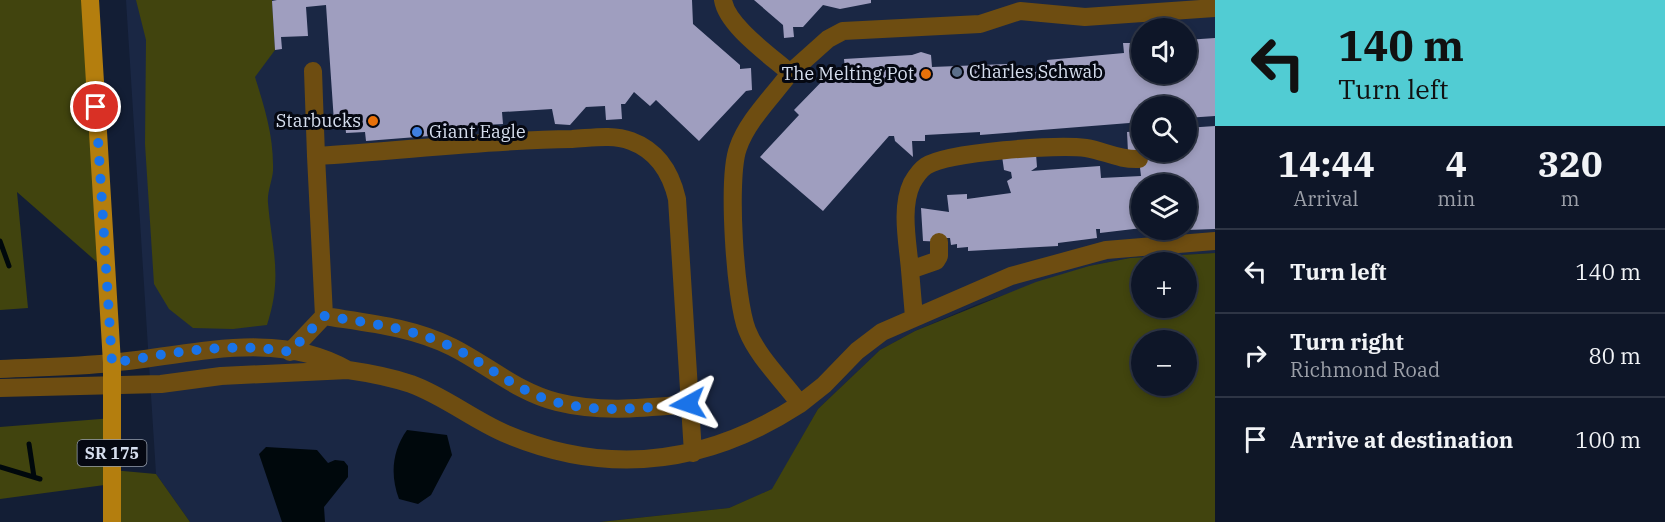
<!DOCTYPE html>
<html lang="en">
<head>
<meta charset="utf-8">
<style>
  :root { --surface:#0e1628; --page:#1c2334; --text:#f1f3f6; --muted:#9b9fa8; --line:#2e3545 }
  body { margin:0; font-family:"IBM Plex Serif",serif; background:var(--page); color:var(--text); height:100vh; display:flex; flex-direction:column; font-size:22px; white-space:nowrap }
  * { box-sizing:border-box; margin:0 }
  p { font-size:20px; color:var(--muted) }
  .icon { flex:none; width:33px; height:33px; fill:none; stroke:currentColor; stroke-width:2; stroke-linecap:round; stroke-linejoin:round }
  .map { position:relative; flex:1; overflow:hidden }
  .drawer { display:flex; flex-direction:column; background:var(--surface); width:450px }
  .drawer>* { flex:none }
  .banner { background:#51ccd3; color:#111; overflow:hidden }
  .tools { position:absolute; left:1131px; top:18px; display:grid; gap:12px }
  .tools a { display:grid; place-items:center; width:66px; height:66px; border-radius:50%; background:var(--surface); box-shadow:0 3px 9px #0003,0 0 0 2px var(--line); font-size:30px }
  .pin { position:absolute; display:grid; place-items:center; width:51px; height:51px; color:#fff; margin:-26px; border:3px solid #fff; border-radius:50%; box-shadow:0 2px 6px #0007 }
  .me { position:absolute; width:66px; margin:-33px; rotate:265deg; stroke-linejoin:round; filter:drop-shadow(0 0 4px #0008) }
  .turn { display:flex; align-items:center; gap:21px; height:126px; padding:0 24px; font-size:27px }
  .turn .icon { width:78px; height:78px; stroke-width:2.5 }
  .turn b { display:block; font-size:42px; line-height:51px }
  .eta { display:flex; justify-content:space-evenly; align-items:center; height:102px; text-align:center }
  .eta b { font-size:36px; font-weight:700; line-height:42px }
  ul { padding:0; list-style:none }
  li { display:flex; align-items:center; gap:18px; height:84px; padding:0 24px; border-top:2px solid var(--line) }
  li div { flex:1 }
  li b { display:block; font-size:22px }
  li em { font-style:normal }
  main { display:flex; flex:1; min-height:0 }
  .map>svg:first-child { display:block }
  .built { fill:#1a2744; fill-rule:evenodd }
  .green { fill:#41440e; fill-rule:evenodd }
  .water { fill:#00080c }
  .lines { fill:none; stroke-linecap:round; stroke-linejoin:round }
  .stream { stroke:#00080c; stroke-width:5 }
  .building { fill:#9f9ebf }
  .minor { stroke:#6e4d11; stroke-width:18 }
  .major { stroke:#b47e0e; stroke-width:18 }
  .route { stroke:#1a73e8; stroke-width:10; stroke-dasharray:0 18 }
  .service-dot { fill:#5c6f8a; stroke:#050812; stroke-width:2 }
  .food-dot { fill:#e8710a; stroke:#050812; stroke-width:2 }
  .shop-dot { fill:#3f7fe0; stroke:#050812; stroke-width:2 }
  .labels { text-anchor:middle; stroke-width:6; stroke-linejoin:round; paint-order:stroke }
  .shield { fill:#050812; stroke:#979eac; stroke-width:1.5 }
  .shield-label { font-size:16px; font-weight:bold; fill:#d6deee }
  .poi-label { font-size:18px; fill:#d6deee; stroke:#050812; text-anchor:start }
</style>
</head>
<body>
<main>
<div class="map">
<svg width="1215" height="522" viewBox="0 0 1215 522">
  <rect width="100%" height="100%" fill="#131e35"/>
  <!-- built -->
  <path class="built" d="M126 0H1215V253L1130 258 1089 266 978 304 915 331 880 350 818 409 773 489 729 508 600 522H190L156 474ZM1142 28H1186V74H1142ZM1142 106H1186V152H1142ZM1142 184H1186V230H1142Z"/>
  <!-- green -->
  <path class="green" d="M0 0H90L106 270 17 192 28 308 0 310Z
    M136 0H272L275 50 255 77C265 109 274 137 273 171 272 182 267 192 268 203 272 250 283 276 267 325L233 329 193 328 169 309 154 284 145 144 146 40Z
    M1215 253V522H600L729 508 772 489 818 409 880 350 915 331 1036 282 1089 266 1130 258ZM1186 262V308H1142V262ZM1186 340V386H1142V340Z
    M113 418 112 470 156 474 190 522H112V484L0 499V427Z"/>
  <!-- water -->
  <path class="water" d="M407 430 447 435 452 455 431 495 418 504 399 499C390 475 392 451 407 430Z
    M266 447 317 450 328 463 335 460 344 461 348 466V477L324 507 325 522H282L259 454Z"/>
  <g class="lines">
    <!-- stream -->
    <path class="stream" d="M0 241 9 266
      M29 444 34 477
      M0 467 40 479"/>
  </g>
  <!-- building -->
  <path class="building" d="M277 0H692L693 24 740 65V69L751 68 752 90 746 91 699 141 656 100 650 106 634 92 625 104H621L622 119 606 120 605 106 586 107 570 125 555 124 552 109 502 112 503 124 467 126V133L366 141 365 132 346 133 345 122H334L326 5 306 7 308 36 281 37 282 49 275 50 272 1Z
    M754 0H871V3L840 9 823 5 803 27H793L794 37 784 38 783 25Z
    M1215 38V116L1186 118V106H1142V122L980 135V132L925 135V141H912L913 157 895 141 894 136H889L823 211 760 157 799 115 794 110 831 72 845 70 844 59 912 55 921 52 931 55 932 67 1007 64 1008 74 1048 71 1047 60 1124 53 1123 43H1142V74H1186V40Z
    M1215 126V229L1186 230V184H1142V228L1100 233V229H1096L1097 238 1058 243V246L968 251V247L957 248V244L951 245 950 238H946V242L923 241 921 208 949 212 947 195 967 194V199L1011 193 1007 181 1012 178 1011 172 1004 170 1002 156 1036 154 1037 167 1031 171 1100 166 1101 178 1141 176 1138 151 1128 152 1127 132 1142 131V152H1186V128Z
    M1145 230H1173V231L1145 233Z"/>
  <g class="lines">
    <!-- minor -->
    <path class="minor" d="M723 0C727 26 771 56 790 73L828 39 843 31 980 24 1020 11 1085 17 1215 8
      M313 71 316 156
      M790 73C773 96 747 121 738 148 727 178 735 300 747 330 757 356 783 381 800 404L824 385 857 351 882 332 1011 276 1106 250 1215 241
      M910 270C908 244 900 208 912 183 916 176 920 170 926 166 948 152 1058 144 1086 148 1105 151 1119 160 1139 159
      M914 317 910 270 936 261 939 256V242
      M290 352 324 316
      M0 369C37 367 74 367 110 363 188 356 276 328 348 370L221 376 161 384 0 388
      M348 370C369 373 390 377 411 384 444 396 472 419 504 433 607 477 706 465 800 404
      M688 404C644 408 601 413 557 402 517 392 488 365 452 347 412 327 368 323 324 316L316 156C401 151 487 140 572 139 592 138 612 134 631 141 658 151 671 173 677 199L693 453"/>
    <!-- major -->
    <path class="major" d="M90 0 112 363V522"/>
  </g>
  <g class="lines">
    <!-- route -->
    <path class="route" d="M96 107 112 363C170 353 232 341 290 352L324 316C369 323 412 328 452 347 487 364 515 390 552 401 597 414 643 408 688 404"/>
  </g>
  <!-- markers -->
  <circle class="service-dot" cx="957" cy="72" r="6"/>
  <g class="food-dot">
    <circle cx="926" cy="74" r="6"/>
    <circle cx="373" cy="121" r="6"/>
  </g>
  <circle class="shop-dot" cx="417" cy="132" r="6"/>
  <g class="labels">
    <!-- shield labels -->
    <rect class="shield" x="77.5" y="440" width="69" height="26" rx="4.5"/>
    <g class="shield-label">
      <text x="112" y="459">SR 175</text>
    </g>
    <!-- poi labels -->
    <g class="poi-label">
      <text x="969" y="78">Charles Schwab</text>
      <text x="914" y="80" text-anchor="end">The Melting Pot</text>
      <text x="361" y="127" text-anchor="end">Starbucks</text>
      <text x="429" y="138">Giant Eagle</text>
    </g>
  </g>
</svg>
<div class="tools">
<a><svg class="icon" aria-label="sound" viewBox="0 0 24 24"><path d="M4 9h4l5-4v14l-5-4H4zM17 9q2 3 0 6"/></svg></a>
<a><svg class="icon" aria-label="search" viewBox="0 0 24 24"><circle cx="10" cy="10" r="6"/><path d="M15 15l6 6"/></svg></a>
<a><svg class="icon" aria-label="layers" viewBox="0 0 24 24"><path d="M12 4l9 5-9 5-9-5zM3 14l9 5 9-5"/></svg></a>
<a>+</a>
<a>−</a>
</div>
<div class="pin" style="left:96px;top:107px;background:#d93025"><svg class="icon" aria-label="arrive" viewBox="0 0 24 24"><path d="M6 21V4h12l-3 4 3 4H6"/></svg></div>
<svg class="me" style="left:688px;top:404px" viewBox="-20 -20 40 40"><path d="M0-17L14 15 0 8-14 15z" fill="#1a73e8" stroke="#fff" stroke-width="4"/></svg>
</div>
<section class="drawer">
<div class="banner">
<div class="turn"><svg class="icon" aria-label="left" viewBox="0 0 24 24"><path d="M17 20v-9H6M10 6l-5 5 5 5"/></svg><div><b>140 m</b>Turn left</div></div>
</div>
<div class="eta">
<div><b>14:44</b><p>Arrival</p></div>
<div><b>4</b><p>min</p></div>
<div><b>320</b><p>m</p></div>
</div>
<ul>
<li><svg class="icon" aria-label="left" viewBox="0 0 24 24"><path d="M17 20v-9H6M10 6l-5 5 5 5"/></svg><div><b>Turn left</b></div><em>140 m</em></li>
<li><svg class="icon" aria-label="right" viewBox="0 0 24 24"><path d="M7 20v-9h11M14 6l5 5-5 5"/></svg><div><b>Turn right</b><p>Richmond Road</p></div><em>80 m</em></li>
<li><svg class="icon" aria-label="arrive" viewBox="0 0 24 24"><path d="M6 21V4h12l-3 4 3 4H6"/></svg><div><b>Arrive at destination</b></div><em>100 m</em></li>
</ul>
</section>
</main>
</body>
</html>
